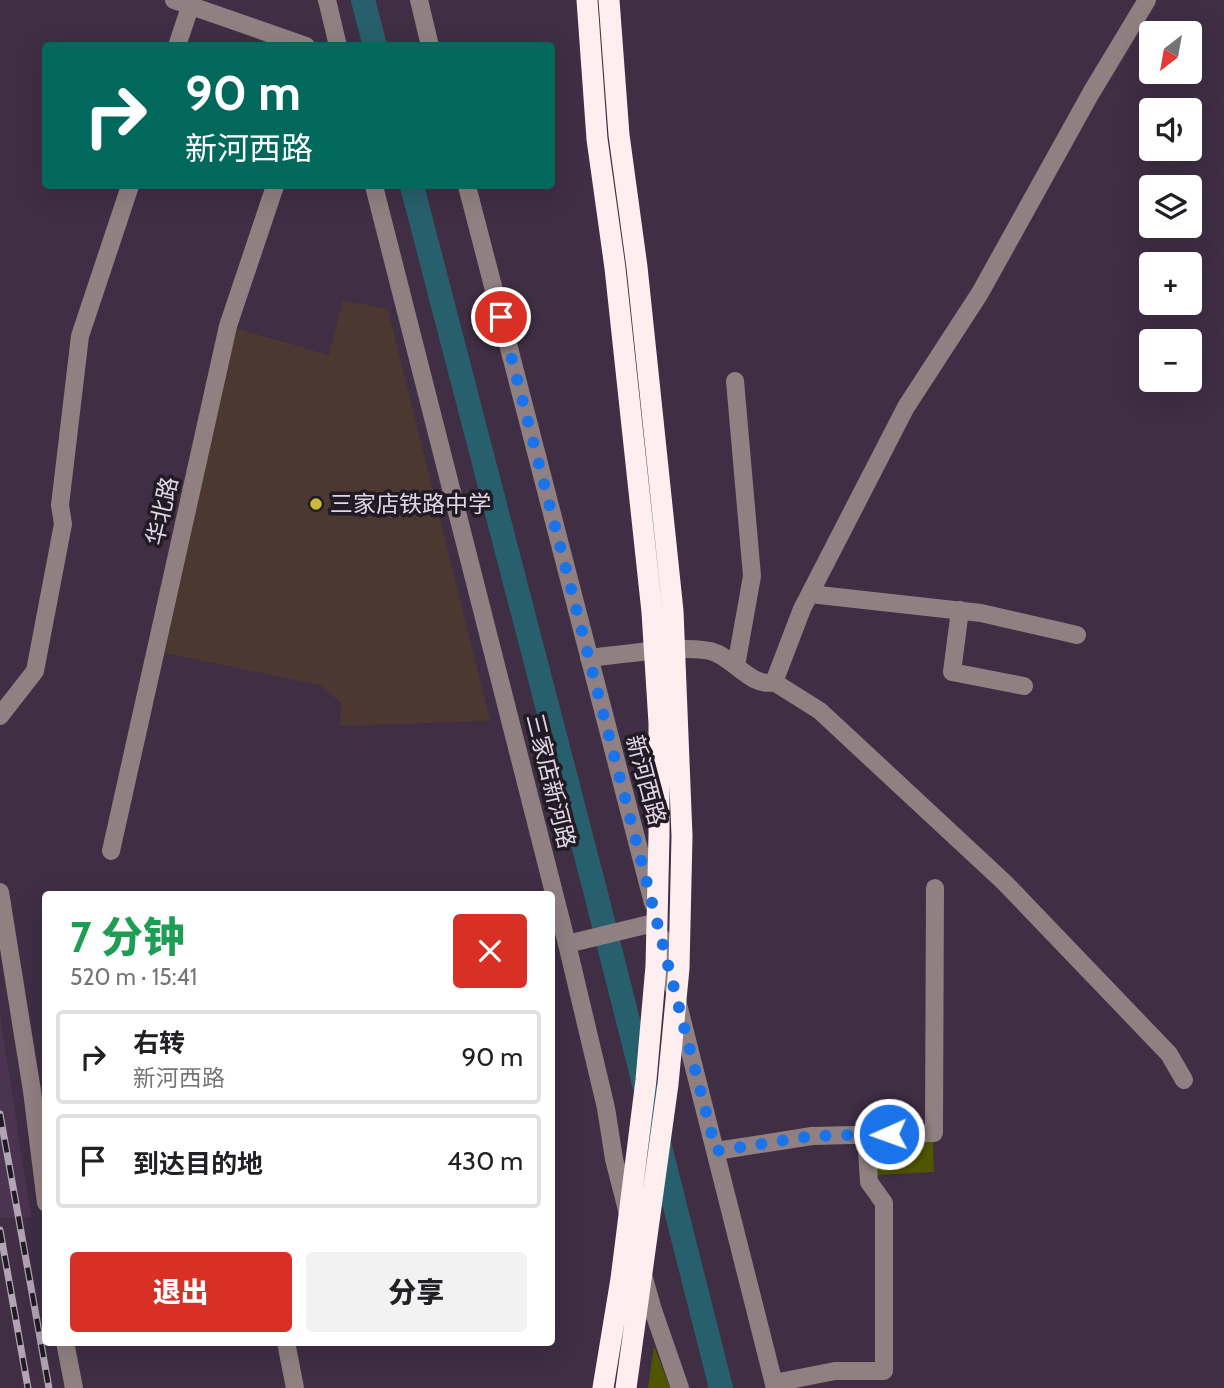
<!DOCTYPE html>
<html lang="zh">
<head>
<meta charset="utf-8">
<style>
  :root { --surface:#fff; --page:#f2f2f2; --text:#202124; --muted:#757577; --line:#e0e0e0; --accent:#d93025 }
  body { margin:0; font-family:Cabin,"Noto Sans SC",sans-serif; background:var(--page); color:var(--text); height:100vh; display:flex; flex-direction:column; font-size:26px; white-space:nowrap }
  * { box-sizing:border-box; margin:0 }
  p { font-size:23px; color:var(--muted) }
  .icon { flex:none; width:38px; height:38px; fill:none; stroke:currentColor; stroke-width:2; stroke-linecap:round; stroke-linejoin:round }
  .map { position:relative; flex:1; overflow:hidden }
  .sheet { position:absolute; left:42px; top:891px; width:513px; height:455px; display:flex; flex-direction:column; background:var(--surface); border-radius:7px; box-shadow:0 7px 28px #0002 }
  .sheet>* { flex:none }
  .top-card { position:absolute; left:42px; top:42px; width:513px; height:147px; border-radius:7px; box-shadow:0 7px 28px #0002; background:#00695c; color:#fff; overflow:hidden }
  .needle { width:46px; rotate:211deg }
  .tools { position:absolute; left:1139px; top:21px; display:grid; gap:14px }
  .tools a { display:grid; place-items:center; width:63px; height:63px; border-radius:7px; background:var(--surface); box-shadow:0 7px 28px #0002; font-size:35px }
  .pin { position:absolute; display:grid; place-items:center; width:60px; height:60px; color:#fff; margin:-30px; border:4px solid #fff; border-radius:50%; box-shadow:0 2px 7px #0007 }
  .me { position:absolute; width:77px; margin:-38px; rotate:268deg; stroke-linejoin:round; filter:drop-shadow(0 0 5px #0008) }
  .turn { display:flex; align-items:center; gap:24px; height:147px; padding:0 28px; font-size:32px }
  .turn .icon { width:91px; height:91px; stroke-width:2.5 }
  .turn b { display:block; font-size:49px; line-height:60px }
  .round { display:grid; place-items:center; flex:none; width:74px; height:74px; border-radius:7px; background:var(--page) }
  .headline { display:flex; align-items:center; justify-content:space-between; height:119px; padding:0 28px }
  h1 { font-size:42px; font-weight:800; line-height:52px; color:#1e9e55 }
  .action { display:flex; gap:14px; margin-top:auto; padding:14px 28px }
  .action a { flex:1; height:80px; border-radius:7px; background:var(--accent); color:#fff; font-size:28px; font-weight:800; line-height:80px; text-align:center }
  .action a+a { background:var(--page); color:var(--text) }
  ul { padding:0; list-style:none }
  li { display:flex; align-items:center; gap:21px; height:94px; margin:0 14px 10px; padding:0 14px; border:4px solid var(--line); border-radius:7px }
  li div { flex:1 }
  li b { display:block; font-size:26px }
  li em { font-style:normal }
  .map>svg:first-child { display:block }
  .built { fill:#4a3450 }
  .education { fill:#4b3830 }
  .green { fill:#505600 }
  .lines { fill:none; stroke-linecap:round; stroke-linejoin:round }
  .river { stroke:#27606c; stroke-width:24 }
  .minor { stroke:#908082; stroke-width:18 }
  .highway { stroke:#feeef0; stroke-width:21 }
  .rail-casing { stroke:#b1a4b5; stroke-width:7 }
  .rail { stroke:#221a24; stroke-width:4.5; stroke-dasharray:13; stroke-linecap:butt }
  .route { stroke:#1a73e8; stroke-width:12; stroke-dasharray:0 21.6 }
  .poi-dot { fill:#ccb939; stroke:#221a24; stroke-width:2.5 }
  .labels { text-anchor:middle; stroke-width:7; stroke-linejoin:round; paint-order:stroke }
  .poi-label { font-size:23px; fill:#e1d6e4; stroke:#221a24; text-anchor:start }
  .street-label { font-size:23px; fill:#e1d6e4; stroke:#221a24 }
</style>
</head>
<body>
<div class="map">
<svg width="1224" height="1388" viewBox="0 0 1224 1388">
  <rect width="100%" height="100%" fill="#3f2e44"/>
  <!-- built -->
  <path class="built" d="M0 1014 31 1217 0 1218Z"/>
  <!-- education -->
  <path class="education" d="M343 300 388 309 490 721 340 726 341 703 320 685 165 653 235 328 329 355Z"/>
  <!-- green -->
  <path class="green" d="M933 1142 934 1172 876 1175 874 1145Z
    M654 1346 670 1388H648Z"/>
  <g class="lines">
    <!-- river -->
    <path class="river" d="M363 0 375 46
      M412 186 596 894 721 1388"/>
    <!-- minor -->
    <path class="minor" d="M174 0 306 46
      M327 0 338 46
      M419 0 430 46
      M177 46 190 7
      M374 186 567 944 606 1108 614 1159 628 1214
      M467 186 653 903
      M735 381 752 576 736 666
      M810 594 981 613 1077 635
      M960 610 952 672 1024 686
      M589 658C618 655 692 643 716 653 734 660 753 688 774 682L820 711 1005 883 1169 1054 1184 1080
      M774 682 802 609 906 407 980 293 1091 93 1147 0
      M0 716 35 671 63 524 60 505 80 336 130 186
      M111 851 228 326 275 186
      M0 892 32 1091 46 1203
      M661 937 775 1388
      M567 944 658 922
      M716 1151 812 1136 934 1133 935 888
      M643 1275 653 1310 680 1388
      M65 1342 74 1388
      M286 1342 295 1388
      M774 1383 835 1371H884V1203L869 1182 866 1134"/>
    <!-- highway -->
    <path class="highway" d="M587 0 597 139 615 268 652 612 659 723V835L656 966 646 1080 621 1279 603 1388
      M609 0 619 135 637 267 673 611 682 836 679 968 668 1084 626 1388"/>
    <!-- rail casing -->
    <g class="rail-casing">
      <path id="rail" d="M0 1114 49 1388
        M0 1230 28 1388"/>
    </g>
    <!-- rail -->
    <use href="#rail" class="rail"/>
  </g>
  <g class="lines">
    <!-- route -->
    <path class="route" d="M501 317 716 1151 812 1136 889 1134"/>
  </g>
  <!-- markers -->
  <circle class="poi-dot" cx="316" cy="504" r="7"/>
  <g class="labels">
    <!-- poi labels -->
    <g class="poi-label">
      <text x="330" y="512">三家店铁路中学</text>
    </g>
    <!-- street labels -->
    <g class="street-label">
      <text transform="translate(162 511) rotate(-77)" y="8">华北路</text>
      <text transform="translate(646 780) rotate(75)" y="8">新河西路</text>
      <text transform="translate(551 781) rotate(76)" y="8">三家店新河路</text>
    </g>
  </g>
</svg>
<div class="tools">
<a><svg class="needle" viewBox="-14 -14 28 28"><path d="M0-13l5 13h-10z" fill="#e53935"/><path d="M0 13l5-13h-10z" fill="#757577"/></svg></a>
<a><svg class="icon" aria-label="sound" viewBox="0 0 24 24"><path d="M4 9h4l5-4v14l-5-4H4zM17 9q2 3 0 6"/></svg></a>
<a><svg class="icon" aria-label="layers" viewBox="0 0 24 24"><path d="M12 4l9 5-9 5-9-5zM3 14l9 5 9-5"/></svg></a>
<a>+</a>
<a>−</a>
</div>
<div class="pin" style="left:501px;top:317px;background:#d93025"><svg class="icon" aria-label="arrive" viewBox="0 0 24 24"><path d="M6 21V4h12l-3 4 3 4H6"/></svg></div>
<svg class="me" style="left:889px;top:1134px" viewBox="-20 -20 40 40"><circle r="17" fill="#1a73e8" stroke="#fff" stroke-width="3"/><path d="M0-11L8 9 0 5-8 9z" fill="#fff"/></svg>
<div class="top-card">
<div class="turn"><svg class="icon" aria-label="right" viewBox="0 0 24 24"><path d="M7 20v-9h11M14 6l5 5-5 5"/></svg><div><b>90 m</b>新河西路</div></div>
</div>
<section class="sheet">
<div class="headline"><div><h1>7 分钟</h1><p>520 m · 15:41</p></div><a class="round" style="background:#d93025;color:#fff"><svg class="icon" aria-label="close" viewBox="0 0 24 24"><path d="M6 6l12 12M18 6L6 18"/></svg></a></div>
<ul>
<li><svg class="icon" aria-label="right" viewBox="0 0 24 24"><path d="M7 20v-9h11M14 6l5 5-5 5"/></svg><div><b>右转</b><p>新河西路</p></div><em>90 m</em></li>
<li><svg class="icon" aria-label="arrive" viewBox="0 0 24 24"><path d="M6 21V4h12l-3 4 3 4H6"/></svg><div><b>到达目的地</b></div><em>430 m</em></li>
</ul>
<div class="action"><a>退出</a><a>分享</a></div>
</section>
</div>
</body>
</html>
